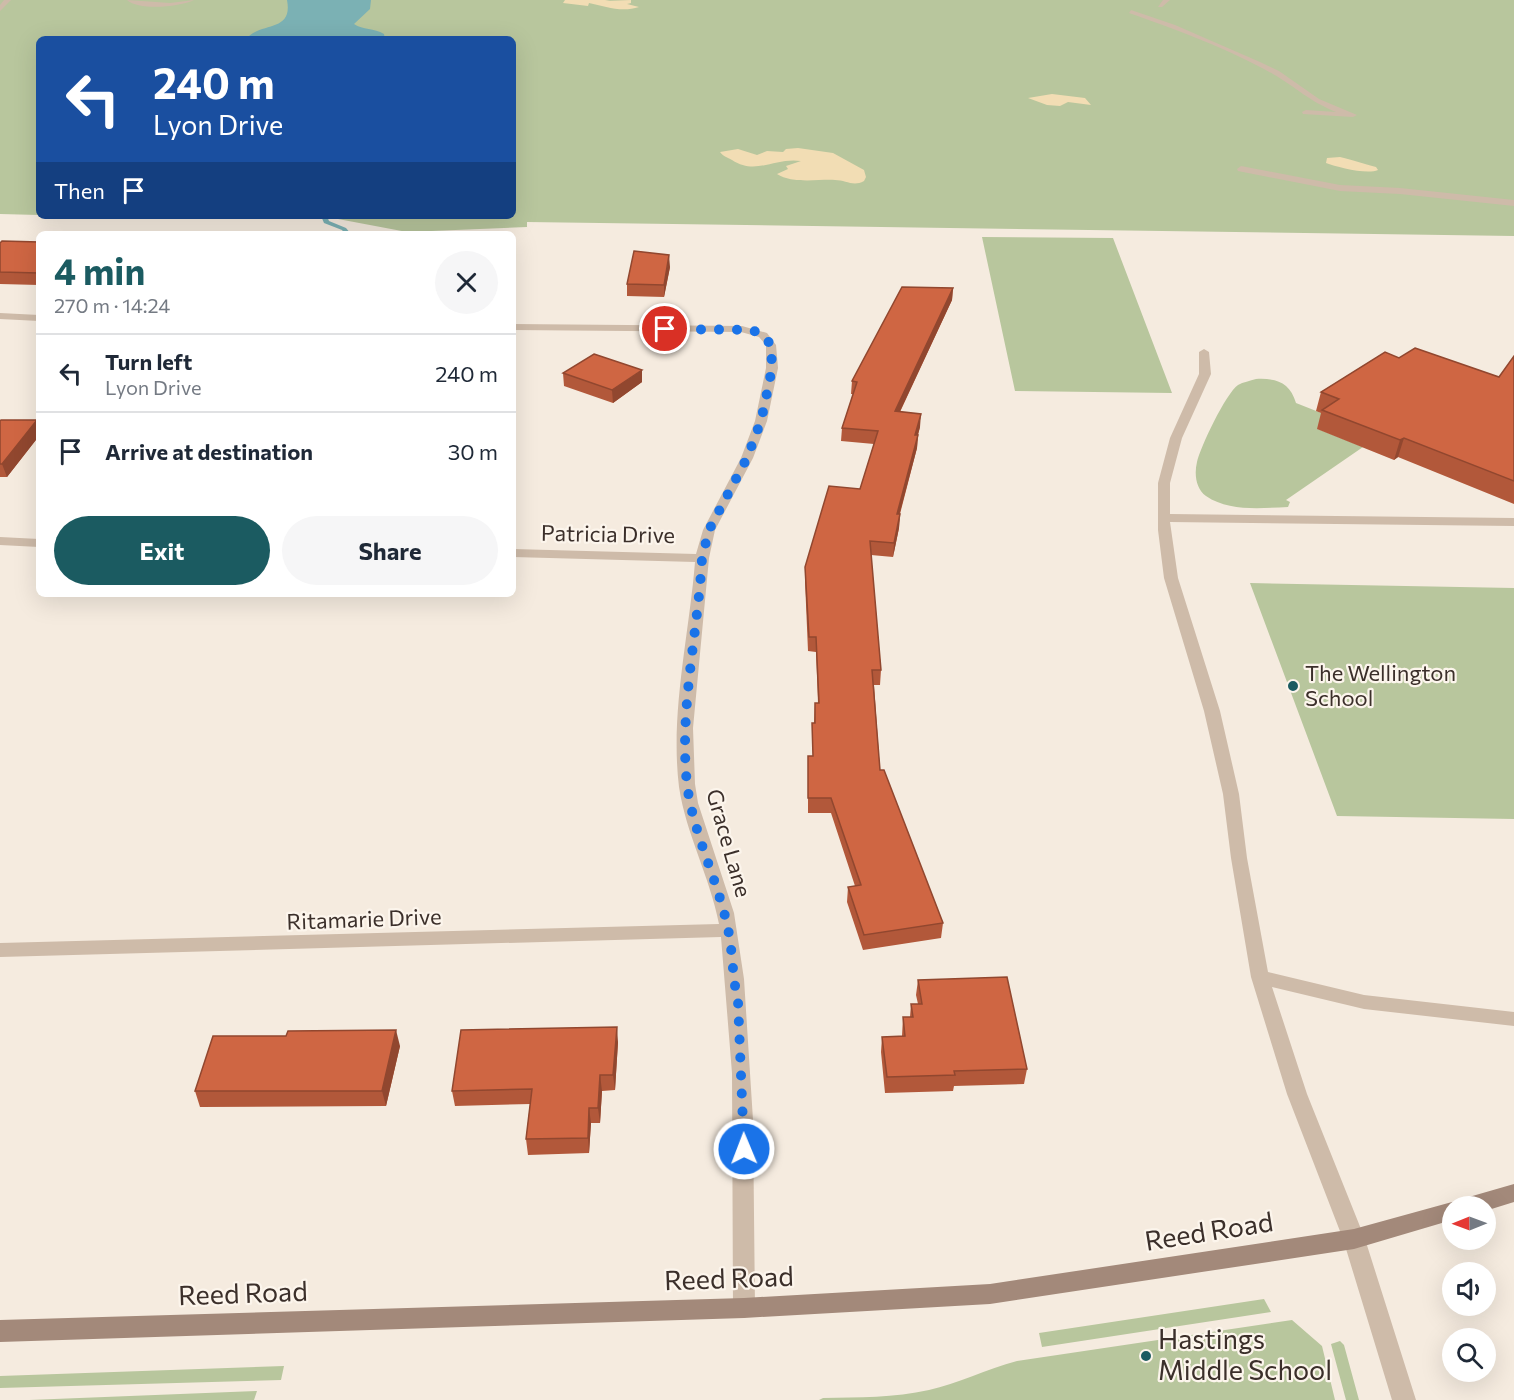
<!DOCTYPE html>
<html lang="en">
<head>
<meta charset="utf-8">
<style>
  :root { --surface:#fff; --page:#f6f6f7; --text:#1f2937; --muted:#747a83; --line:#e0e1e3; --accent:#1b5b61 }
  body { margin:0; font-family:Commissioner,sans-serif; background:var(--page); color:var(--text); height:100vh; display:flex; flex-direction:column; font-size:22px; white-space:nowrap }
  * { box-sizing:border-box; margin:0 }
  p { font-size:20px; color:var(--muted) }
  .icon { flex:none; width:33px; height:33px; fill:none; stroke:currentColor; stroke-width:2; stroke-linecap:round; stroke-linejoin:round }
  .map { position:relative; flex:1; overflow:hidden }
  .drawer { position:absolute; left:36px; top:231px; width:480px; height:366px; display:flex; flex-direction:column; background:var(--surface); border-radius:9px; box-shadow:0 6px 24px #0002 }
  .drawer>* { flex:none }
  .banner { position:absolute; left:36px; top:36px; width:480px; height:183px; border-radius:9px; box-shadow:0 6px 24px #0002; background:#1a4fa0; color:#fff; overflow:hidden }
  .needle { width:39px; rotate:269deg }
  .controls { position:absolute; left:1442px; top:1196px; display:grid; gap:12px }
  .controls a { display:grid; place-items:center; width:54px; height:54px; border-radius:50%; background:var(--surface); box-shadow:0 6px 24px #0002; font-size:30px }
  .pin { position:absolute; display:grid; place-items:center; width:51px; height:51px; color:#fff; margin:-26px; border:3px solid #fff; border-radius:50%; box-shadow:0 2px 6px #0007 }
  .me { position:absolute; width:66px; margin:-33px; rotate:359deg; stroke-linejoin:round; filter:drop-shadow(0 0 4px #0008) }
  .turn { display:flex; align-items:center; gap:21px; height:126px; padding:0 18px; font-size:27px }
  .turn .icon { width:78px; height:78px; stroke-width:2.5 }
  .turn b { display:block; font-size:42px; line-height:51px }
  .then { display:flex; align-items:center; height:57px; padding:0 18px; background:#0003; gap:12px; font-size:22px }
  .round { display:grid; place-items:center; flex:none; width:63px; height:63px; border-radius:32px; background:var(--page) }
  .head { display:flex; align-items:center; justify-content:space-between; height:102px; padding:0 18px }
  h1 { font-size:36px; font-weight:700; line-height:45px; color:var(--accent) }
  .button { display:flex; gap:12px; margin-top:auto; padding:12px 18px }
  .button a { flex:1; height:69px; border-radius:36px; background:var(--accent); color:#fff; font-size:24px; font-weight:700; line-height:69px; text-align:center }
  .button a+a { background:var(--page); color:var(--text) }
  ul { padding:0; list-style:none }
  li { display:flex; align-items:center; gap:18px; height:78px; padding:0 18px; border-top:2px solid var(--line) }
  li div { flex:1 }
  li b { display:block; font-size:22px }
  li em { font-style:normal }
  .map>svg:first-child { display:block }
  .green { fill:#b8c69d }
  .sand { fill:#f2ddb4 }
  .water { fill:#7bb1b4 }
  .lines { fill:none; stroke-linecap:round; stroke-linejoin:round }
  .stream { fill:#7bb1b4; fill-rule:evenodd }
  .lane { fill:#cebba9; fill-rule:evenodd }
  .street { fill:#cebba9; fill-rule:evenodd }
  .secondary { fill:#a3897a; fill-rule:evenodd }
  .wall { fill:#b2583a }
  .shaded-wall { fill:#91472f }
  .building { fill:#cf6643; stroke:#91472f; stroke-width:1.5 }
  .route { stroke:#1a73e8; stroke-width:10; stroke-dasharray:0 18 }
  .poi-dot { fill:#1b5b61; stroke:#fcf5ec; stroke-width:2 }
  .labels { text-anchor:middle; stroke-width:4.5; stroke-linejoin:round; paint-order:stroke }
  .street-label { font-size:22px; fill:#3b2f2a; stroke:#fcf5ec }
  .poi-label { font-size:22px; fill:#3b2f2a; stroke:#fcf5ec; text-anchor:start }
  .near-street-label { font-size:27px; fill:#3b2f2a; stroke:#fcf5ec }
  .near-poi-label { font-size:27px; fill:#3b2f2a; stroke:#fcf5ec; text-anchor:start }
</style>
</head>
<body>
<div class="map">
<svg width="1514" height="1400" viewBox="0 0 1514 1400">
  <rect width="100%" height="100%" fill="#f5ebdf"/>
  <!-- green -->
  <path class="green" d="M0 0H1514V236L527 222V227L407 232 338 219 121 216H513V39H39V215L0 214Z
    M982 237 1113 238 1172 393 1015 391Z
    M1256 379C1276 378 1290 382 1296 403L1334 418 1318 429 1363 447 1286 500 1290 502 1288 507C1262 508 1229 512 1206 496 1196 489 1194 474 1197 462 1200 448 1226 393 1238 385 1243 382 1250 381 1256 379Z
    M1250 583 1514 588V819L1337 816Z
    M1264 1299 1271 1312 1042 1347 1039 1333Z
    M1292 1320 1322 1346 1335 1400H819L823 1398C859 1397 894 1398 929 1390 957 1384 987 1369 1017 1361Z
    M1340 1341 1344 1345 1359 1400H1346L1331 1344Z
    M284 1366 281 1380 0 1388V1376Z
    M257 1391 254 1400H29Z"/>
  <!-- sand -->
  <path class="sand" d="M565 0H610L605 1 631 0V3L627 4 639 7C621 13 605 6 589 3L588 6 563 3Z
    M1052 94 1085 98 1091 105 1068 102 1060 106 1047 105 1028 98Z
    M798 148 833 153 864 170 866 177 864 181C853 187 846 180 835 180 818 179 792 184 777 174L788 169 786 166 801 161C775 157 756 176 732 160 727 157 724 157 720 152L738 149 757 155 767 151 783 152 786 149Z
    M1340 157C1354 160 1363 164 1376 167L1378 170C1367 175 1337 167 1326 163L1327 158Z"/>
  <!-- water -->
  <path class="water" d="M287 0H371L370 9 354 24C363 30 374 28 384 34L385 39H251L249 36C264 23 293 31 287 0Z"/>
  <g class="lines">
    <!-- stream -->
    <path class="stream" d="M321 216H327L329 221 346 228 351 234H345L342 230 324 223Z"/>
    <!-- lane -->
    <path class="lane" d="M4 0H11L0 11V5Z
      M127 0 170 3 194 0C180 7 139 11 127 0Z
      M1163 0H1170L1162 7H1158Z
      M1131 10 1175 25 1260 62 1279 71 1319 99 1357 115 1353 117 1303 114 1302 112 1306 110 1336 112C1309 101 1297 88 1273 74 1231 50 1175 29 1129 13Z
      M1241 166 1340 185 1400 188 1514 200V206L1400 194 1340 191 1238 171 1237 169Z
      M1204 349 1209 352 1211 374 1182 438 1170 483V514L1514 518V526L1170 522 1178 578 1220 711 1239 794 1247 858 1268 972 1364 995 1514 1012V1026L1364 1009 1272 987 1307 1094 1365 1239 1362 1246 1354 1249 1346 1246 1343 1239 1287 1094 1251 977 1231 858 1223 794 1204 711 1164 578 1158 530V483L1170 438 1199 374V352Z"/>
    <!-- street -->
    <path class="street" d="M0 313 39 315V321L0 319Z
      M513 324 742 326 767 333 776 345 778 368 767 421 753 458 715 530 709 558 693 728 695 784 698 803 734 913 744 979 753 1120 755 1308 752 1315 744 1318 736 1315 733 1308 732 1073 721 937 0 957V943L719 924C710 877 686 834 679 787 670 713 689 636 695 562L513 557V549L696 554 703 530 741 458 755 421 766 368V345L759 337 741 332 513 330Z
      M0 537 39 539V547L0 545Z
      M1354 1229 1362 1232 1365 1239 1416 1400H1392L1343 1239 1346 1232Z"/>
    <!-- secondary -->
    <path class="secondary" d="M1514 1184V1202L1485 1211V1206H1452V1220L1354 1249 990 1304 744 1318 0 1342V1320L744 1298 990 1284 1354 1229 1452 1202 1459 1204 1462 1199Z"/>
  </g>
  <!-- wall -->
  <path class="wall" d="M39 242V285L0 284V243Z
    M670 267 664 297 627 296V284Z
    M953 288 952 300 900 412 920 427 918 435 917 448 900 514 899 528 893 557 871 555 881 670 880 685H874L880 770 943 923 941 938 863 950 847 902 848 887 855 886 831 813H808V756H813L812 723H814L815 703H818L816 652 808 651 805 581V567L860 489 874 444 841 441 842 428 853 394H851L852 381Z
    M1514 356V504L1398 457 1394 460 1317 429 1321 413 1316 411 1321 392 1399 358 1499 377Z
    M563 373 642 382 613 403 564 386Z
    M37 420 39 428V436L7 477H0V421Z
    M918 980 1027 1069 1024 1084 954 1086 953 1091 885 1093 881 1052 882 1037 902 1036 903 1017H910L911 1004H918L916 995Z
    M286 1036 400 1046 386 1106 200 1107 195 1091Z
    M618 1042 615 1090 602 1091 600 1123H591L589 1153 528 1155 526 1139 530 1104 455 1106 452 1091Z"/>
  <!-- shaded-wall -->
  <path class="shaded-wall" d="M669 255 670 267 664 297V285Z
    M953 288 952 300 894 424 895 411Z
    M642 370V382L613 403 612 390Z
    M921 414 920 427 914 448 915 435Z
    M37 420 39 428V436L7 477 2 464Z
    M918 435 917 448 896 527 897 514Z
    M1404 438 1398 457 1394 460 1400 440Z
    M900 514 899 528 893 557 894 543Z
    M617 1027 618 1042 615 1090 613 1075Z
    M396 1030 400 1046 386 1106 382 1091Z
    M600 1075 602 1091 600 1123 598 1108Z
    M589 1108 591 1123 589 1153 588 1138Z"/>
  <!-- building -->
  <path class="building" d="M2 241 39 242V273L0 272V243Z
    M634 251 669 255 664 285 627 284Z
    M902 287 953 288 895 411 921 414 915 435H918L897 514H900L894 543 870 541 881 670H872L880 770H884L943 923 864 935 848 887 861 885 831 798H808V756H813L812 723H815V703H819L816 637H809L805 567 829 486 860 489 878 431 842 428 857 382 852 381Z
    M1415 348 1499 377 1514 356V481L1404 438 1400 440 1322 410 1339 399 1321 392 1385 352 1399 358Z
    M594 354 642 370 612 390 563 373Z
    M1 420H37L2 464H0V421Z
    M1007 977 1027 1069 954 1071 955 1075 887 1077 882 1037 905 1036 903 1017H913L911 1004H922L918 980Z
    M617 1027 613 1075H600L598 1108H589L588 1138 526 1139 532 1089 452 1091 461 1030Z
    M396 1030 382 1091H195L213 1036H286L288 1031Z"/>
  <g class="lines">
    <!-- route -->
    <path class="route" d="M665 329 752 330 763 335 771 345 772 368 767 393 761 421 747 458 709 530 702 558C698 633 679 709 687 784 693 834 718 880 728 929 733 952 732 977 738 1001L744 1149"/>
  </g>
  <!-- markers -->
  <g class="poi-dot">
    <circle cx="1293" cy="686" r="6"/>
    <circle cx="1146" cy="1356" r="6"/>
  </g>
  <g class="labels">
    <!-- street labels -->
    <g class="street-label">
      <text transform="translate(608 534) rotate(1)" y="8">Patricia Drive</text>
      <text transform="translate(729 843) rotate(74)" y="8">Grace Lane</text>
      <text transform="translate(364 919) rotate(-2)" y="8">Ritamarie Drive</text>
    </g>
    <!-- poi labels -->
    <g class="poi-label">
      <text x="1305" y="681">The Wellington<tspan x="1305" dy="25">School</tspan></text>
    </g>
    <!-- near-street labels -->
    <g class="near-street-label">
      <text transform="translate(1209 1232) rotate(-9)" y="9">Reed Road</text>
      <text transform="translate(729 1279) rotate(-2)" y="9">Reed Road</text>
      <text transform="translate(243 1294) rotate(-2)" y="9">Reed Road</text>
    </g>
    <!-- near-poi labels -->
    <g class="near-poi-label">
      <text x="1158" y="1349">Hastings<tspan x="1158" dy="31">Middle School</tspan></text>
    </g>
  </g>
</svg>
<div class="controls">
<a><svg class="needle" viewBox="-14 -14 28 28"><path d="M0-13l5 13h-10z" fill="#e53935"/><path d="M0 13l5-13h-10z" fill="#747a83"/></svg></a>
<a><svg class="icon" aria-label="sound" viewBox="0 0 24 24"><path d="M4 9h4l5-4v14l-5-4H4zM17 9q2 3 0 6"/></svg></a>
<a><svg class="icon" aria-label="search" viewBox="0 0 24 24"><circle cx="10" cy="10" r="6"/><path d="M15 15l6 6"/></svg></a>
</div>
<div class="pin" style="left:665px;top:329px;background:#d93025"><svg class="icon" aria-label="arrive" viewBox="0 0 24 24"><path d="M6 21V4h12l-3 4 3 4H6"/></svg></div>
<svg class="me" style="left:744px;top:1149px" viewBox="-20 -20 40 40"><circle r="17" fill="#1a73e8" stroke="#fff" stroke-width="3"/><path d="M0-11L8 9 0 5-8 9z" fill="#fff"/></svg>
<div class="banner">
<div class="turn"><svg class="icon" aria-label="left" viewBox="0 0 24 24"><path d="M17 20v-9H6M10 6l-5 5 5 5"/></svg><div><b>240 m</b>Lyon Drive</div></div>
<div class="then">Then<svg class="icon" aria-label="arrive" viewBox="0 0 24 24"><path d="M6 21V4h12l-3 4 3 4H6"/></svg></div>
</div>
<section class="drawer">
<div class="head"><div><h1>4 min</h1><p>270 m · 14:24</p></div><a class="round"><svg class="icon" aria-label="close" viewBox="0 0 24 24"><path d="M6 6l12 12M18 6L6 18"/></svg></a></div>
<ul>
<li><svg class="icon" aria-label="left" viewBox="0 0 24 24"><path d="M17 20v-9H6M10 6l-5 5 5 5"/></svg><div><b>Turn left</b><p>Lyon Drive</p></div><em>240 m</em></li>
<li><svg class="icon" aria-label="arrive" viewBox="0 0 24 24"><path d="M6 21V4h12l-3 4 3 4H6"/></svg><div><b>Arrive at destination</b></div><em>30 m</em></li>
</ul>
<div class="button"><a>Exit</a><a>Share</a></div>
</section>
</div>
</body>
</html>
